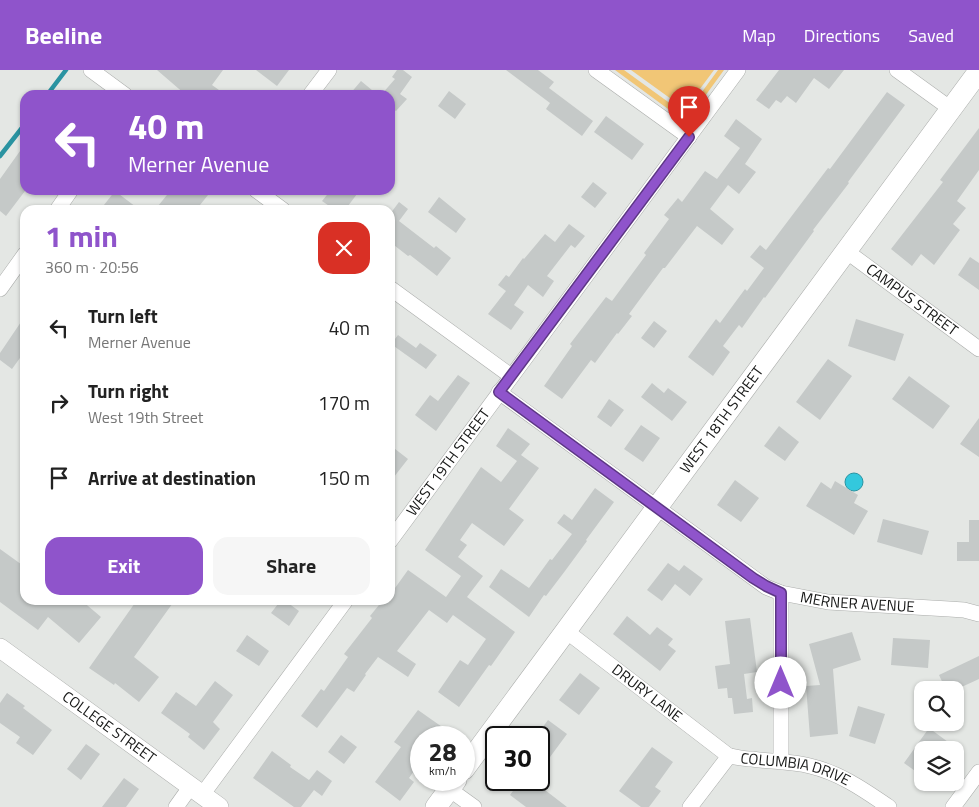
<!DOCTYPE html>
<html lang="en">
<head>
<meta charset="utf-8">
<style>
  :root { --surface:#fff; --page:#f6f6f6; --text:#222; --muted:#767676; --accent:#8f54cb }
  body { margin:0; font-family:"Titillium Web",sans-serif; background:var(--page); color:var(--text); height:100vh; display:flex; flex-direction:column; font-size:19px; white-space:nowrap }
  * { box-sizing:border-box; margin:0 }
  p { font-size:16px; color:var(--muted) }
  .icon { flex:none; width:28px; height:28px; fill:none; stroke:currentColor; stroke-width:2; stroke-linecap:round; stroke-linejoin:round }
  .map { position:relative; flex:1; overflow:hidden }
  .panel { position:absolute; left:20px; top:135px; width:375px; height:400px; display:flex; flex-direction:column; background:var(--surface); border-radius:15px; box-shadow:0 1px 4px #0004 }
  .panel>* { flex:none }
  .banner { position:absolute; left:20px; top:20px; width:375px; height:105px; border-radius:15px; box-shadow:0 1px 4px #0004; background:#8f54cb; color:#fff; overflow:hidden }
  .tools { position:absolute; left:914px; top:611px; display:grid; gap:10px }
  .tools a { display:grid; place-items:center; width:50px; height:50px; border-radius:10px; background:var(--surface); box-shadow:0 1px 4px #0004; font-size:25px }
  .speed { position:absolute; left:410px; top:656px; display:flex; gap:10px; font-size:25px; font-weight:700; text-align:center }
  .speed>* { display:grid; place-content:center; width:65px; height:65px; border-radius:50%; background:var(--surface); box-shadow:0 1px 4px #0004; line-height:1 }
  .speed small { font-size:12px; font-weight:400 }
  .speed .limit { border:2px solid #111; border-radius:8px; background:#fff; color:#111 }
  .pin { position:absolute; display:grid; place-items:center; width:42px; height:42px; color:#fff; margin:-51px -21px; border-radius:50% 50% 50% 0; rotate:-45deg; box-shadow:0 0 5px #0007 }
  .pin .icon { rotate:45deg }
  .me { position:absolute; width:55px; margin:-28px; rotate:0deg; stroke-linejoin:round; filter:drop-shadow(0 0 4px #0008) }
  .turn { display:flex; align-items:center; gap:18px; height:105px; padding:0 25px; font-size:22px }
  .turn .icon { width:65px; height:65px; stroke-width:2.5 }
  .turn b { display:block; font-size:35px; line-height:42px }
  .round { display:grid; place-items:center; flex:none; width:52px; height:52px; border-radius:15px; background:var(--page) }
  .overview { display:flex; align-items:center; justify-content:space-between; height:85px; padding:0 25px }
  h1 { font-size:30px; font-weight:700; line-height:38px; color:var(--accent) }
  .primary-button { display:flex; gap:10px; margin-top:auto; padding:10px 25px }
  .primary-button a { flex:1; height:58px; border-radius:15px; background:var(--accent); color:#fff; font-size:20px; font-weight:700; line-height:58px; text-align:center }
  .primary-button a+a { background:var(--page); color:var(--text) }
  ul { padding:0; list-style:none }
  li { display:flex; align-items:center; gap:15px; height:75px; padding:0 25px }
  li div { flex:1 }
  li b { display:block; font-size:19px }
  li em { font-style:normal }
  header { display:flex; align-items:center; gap:30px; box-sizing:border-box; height:70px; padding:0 25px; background:var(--accent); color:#fff }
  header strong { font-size:24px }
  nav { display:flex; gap:28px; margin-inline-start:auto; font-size:18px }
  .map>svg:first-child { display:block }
  .green { fill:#f1c676 }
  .water { fill:#33c8dd; stroke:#2a93a1 }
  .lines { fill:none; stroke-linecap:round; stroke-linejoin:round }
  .stream { stroke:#2a93a1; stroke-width:4.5 }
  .building { fill:#c5c9c8 }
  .minor-casing { stroke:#abadab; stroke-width:16 }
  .tertiary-casing { stroke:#abadab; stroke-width:20 }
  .secondary-casing { stroke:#abadab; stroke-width:22 }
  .minor { stroke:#fff; stroke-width:15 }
  .tertiary { stroke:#fff; stroke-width:19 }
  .secondary { stroke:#fff; stroke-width:21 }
  .route-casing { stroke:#5d3784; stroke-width:12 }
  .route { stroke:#8f54cb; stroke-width:9 }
  .labels { text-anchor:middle; stroke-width:5; stroke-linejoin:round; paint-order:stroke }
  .street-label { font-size:15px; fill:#161716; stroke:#e4e7e4 }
</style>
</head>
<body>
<header>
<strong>Beeline</strong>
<nav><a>Map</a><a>Directions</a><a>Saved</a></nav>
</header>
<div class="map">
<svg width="979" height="737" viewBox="0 0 979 737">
  <rect width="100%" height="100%" fill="#e4e7e4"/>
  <!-- green -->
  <path class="green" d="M615 0H624L682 42 679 47Z
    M631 0H714L685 39Z
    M718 0H724L692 44 688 41Z"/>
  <!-- water -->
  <path class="water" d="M845 412a9 9 0 1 1 18 0a9 9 0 1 1-18 0Z"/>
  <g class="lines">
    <!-- stream -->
    <path class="stream" d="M47 25 66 0
      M0 86 25 54"/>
  </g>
  <!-- building -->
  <path class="building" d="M157 0H223L212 15 226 25H186Z
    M256 0H289L277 16Z
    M397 0H403L412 7 400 24 407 29 396 41 390 37V25H381L395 9 392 7Z
    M506 0H538L554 12 549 18 593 51 582 66 546 39 550 33Z
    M779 0H844L829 19 814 8 796 33 787 26 781 33 776 30 769 39 756 30Z
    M361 11 378 25H349Z
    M449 21 466 34 455 49 438 36Z
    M887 22 905 35 848 112 849 113 813 160 814 161 765 228 764 227 742 258 739 255 723 276 730 282 713 306 688 287 716 249 720 253 745 219 747 221 764 198 750 187 760 175 766 180 828 98 830 99Z
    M606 46 644 74 632 90 594 62Z
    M736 49 762 69 745 94 756 102 739 124 728 115 710 139 734 159 722 175 697 156 665 198H663L629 244 632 246 618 264 617 263 595 293 591 290 562 329 544 316 572 276 570 274 606 227 612 231 646 185 644 183 669 149 664 145 678 128 682 132 705 101 717 109 740 78 724 66Z
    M979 58V100L957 131 966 138 953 154 960 160 934 195 921 184 912 196 891 179 943 112 940 110Z
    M25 74V121L6 146 0 141V109Z
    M593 112 607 123 595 138 581 127Z
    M171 120H212L196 140H164L158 136Z
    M331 120H360L345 140H335L322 131Z
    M115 121 140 140H100Z
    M439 127 466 149 456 163 428 142Z
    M399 132 408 139 399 151 434 178 436 176 451 188 437 206 410 185 408 186 390 172V144Z
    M569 154 585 166 575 178 571 175 547 206 554 211 543 227 528 215 514 235 524 242 511 260 488 244 506 221 498 215 506 205 509 207 523 188 524 189 545 164 555 172Z
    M970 187 979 193V220L958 205Z
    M25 246V281L12 299 0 290V283Z
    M856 249 904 264 895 291 848 276Z
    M654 251 667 261 654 278 641 268Z
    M398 265 416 278 420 273 437 285 426 299 391 274Z
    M828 289 852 306 820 350 796 332Z
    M458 305 470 313 436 361 415 345 430 325 438 331Z
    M909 306 950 336 933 359 892 329Z
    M652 313 664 323 668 318 687 332 672 351 641 327Z
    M609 329 624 340 611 357 597 347Z
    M979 348V387L960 374Z
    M641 355 660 368 643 392 624 379Z
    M779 356 799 372 785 391 764 376Z
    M508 358 530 374 521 385 539 398 509 439 524 450 504 476 472 453 460 470 467 475 458 487 483 506 467 527 515 562 491 596 489 595 459 637 438 622 460 590 468 595 486 569 453 545 447 553 429 540 397 581 416 594 408 607 378 587 365 604 366 605 354 622 347 618 317 658 301 646 321 619 324 621 348 587 344 584 372 548 370 546 383 530H390V525L408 500 446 527 461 506 425 480 481 397 501 412 517 391 496 376Z
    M390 375 408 389 390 412Z
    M735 410 759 428 741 452 717 435Z
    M835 411 858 425 854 433 868 441 854 465 806 436 821 412 831 419Z
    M595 418 614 432 586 470 587 471 565 501 546 526 544 525 529 547 489 517 501 499 529 518 550 489 552 490 572 464 557 453 564 444 572 450Z
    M883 449 929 461 922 485 877 472Z
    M969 450H979V491H957V472H969Z
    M0 479 25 497V530H81L101 547 79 573 48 547 38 560 0 532Z
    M668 493 679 501 684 495 703 509 690 526 675 514 662 531 647 520Z
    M137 530H175L134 587 159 607 139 632 115 613 114 615 89 598Z
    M281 530H284L299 541 289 556 271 543Z
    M627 546 650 565 657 557 673 569 668 575 676 581 660 601 613 564Z
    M750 548 757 602 744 604 747 629 752 628 753 642 734 644 732 628H728L727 618 718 619 715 596 730 594 725 551Z
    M852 562 861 590 833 599 838 664 810 667 806 616 820 615 809 574Z
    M247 565 269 581 259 596 236 581Z
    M893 568 930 570 928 598 891 595Z
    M979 586V609L955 620H946L939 605Z
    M580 603 600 618 579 645 559 630Z
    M215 611 233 625 213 652 220 659 204 680 188 667 190 664 161 643 176 622 196 636Z
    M7 623 25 636 23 638 52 660 33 685 16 673 20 667 0 653V633Z
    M858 636 885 644 875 674 849 666Z
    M418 640 445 659 439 668H421V691L409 708 414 712 400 731 375 712 401 677 394 672Z
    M548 650 567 664 539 702V662Z
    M929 658 959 680H922V706L904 693Z
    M341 665 357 677 344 694 328 682Z
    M86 674 100 684 81 710 67 699Z
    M652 677 673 692 655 717 661 721 649 737H641L619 721Z
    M272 681 291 695 290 697 309 710 317 700 332 711 322 726 314 720 301 737H294L253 708Z
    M124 708 139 719 126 737H102Z
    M521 710H532L567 737H526L510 725Z"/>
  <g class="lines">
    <!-- minor casing -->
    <g class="minor-casing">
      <g id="minor">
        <path d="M91 0 125 25"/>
        <path d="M596 0 689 67"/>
        <path d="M897 0 951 39"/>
        <path d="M310 25 329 0"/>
        <path d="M256 120 283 140"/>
        <path d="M57 140 71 120"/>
        <path id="s1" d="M846 181 979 279"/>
        <path d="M390 218 511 306"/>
        <path d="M0 219 25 184"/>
        <path id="s2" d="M499 322 766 517 781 523 828 532 949 539 964 540 979 544"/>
        <path id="s3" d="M390 471 738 0"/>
        <path id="s4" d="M566 561 729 686"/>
        <path d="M781 691V523"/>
        <path d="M449 719 474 737"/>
        <path d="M202 725 346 530"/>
        <path d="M176 737 191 716"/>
        <path id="s5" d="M690 737 729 686C737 687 744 689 752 689 771 692 791 691 810 696 840 703 864 720 889 737"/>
        <path d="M953 737 979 702"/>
      </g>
    </g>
    <!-- tertiary casing -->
    <g class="tertiary-casing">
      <g id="tertiary">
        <path id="s6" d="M0 578 219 737"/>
      </g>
    </g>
    <!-- secondary casing -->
    <g class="secondary-casing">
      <g id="secondary">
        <path id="s7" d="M464 699 979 1"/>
        <path d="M436 737 456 710"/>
      </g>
    </g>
    <!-- minor -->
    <use href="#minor" class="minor"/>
    <!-- tertiary -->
    <use href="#tertiary" class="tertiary"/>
    <!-- secondary -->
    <use href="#secondary" class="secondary"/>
  </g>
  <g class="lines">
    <!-- route casing -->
    <g class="route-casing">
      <path id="route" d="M689 67 499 322 753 508 766 516 781 523V613"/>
    </g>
    <!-- route -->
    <use href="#route" class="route"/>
  </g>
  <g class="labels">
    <!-- street labels -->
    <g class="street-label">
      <text dy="5" stroke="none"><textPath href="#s1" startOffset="82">CAMPUS STREET</textPath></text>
      <text dy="5" stroke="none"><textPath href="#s7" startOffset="434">WEST 18TH STREET</textPath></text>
      <text dy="5" stroke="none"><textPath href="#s3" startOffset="98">WEST 19TH STREET</textPath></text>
      <text dy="5" stroke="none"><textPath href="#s2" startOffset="424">MERNER AVENUE</textPath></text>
      <text dy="5" stroke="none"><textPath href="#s4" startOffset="102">DRURY LANE</textPath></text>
      <text dy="5" stroke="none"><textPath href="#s6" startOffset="135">COLLEGE STREET</textPath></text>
      <text dy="5" stroke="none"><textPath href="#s5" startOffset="132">COLUMBIA DRIVE</textPath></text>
    </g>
  </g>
</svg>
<div class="tools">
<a><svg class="icon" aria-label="search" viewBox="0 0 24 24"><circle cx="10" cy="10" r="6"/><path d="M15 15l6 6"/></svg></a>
<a><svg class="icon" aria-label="layers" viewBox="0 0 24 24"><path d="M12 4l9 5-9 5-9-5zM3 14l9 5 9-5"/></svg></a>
</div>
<div class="speed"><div>28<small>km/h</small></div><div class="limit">30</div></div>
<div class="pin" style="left:689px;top:67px;background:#d93025"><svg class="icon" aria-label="arrive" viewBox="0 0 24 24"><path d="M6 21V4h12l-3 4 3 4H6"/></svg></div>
<svg class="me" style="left:781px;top:613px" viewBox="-20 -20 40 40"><circle r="19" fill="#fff"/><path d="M0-13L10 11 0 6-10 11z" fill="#8f54cb"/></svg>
<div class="banner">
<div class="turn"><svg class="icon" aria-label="left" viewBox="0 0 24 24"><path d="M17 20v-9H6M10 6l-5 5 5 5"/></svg><div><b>40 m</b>Merner Avenue</div></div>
</div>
<section class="panel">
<div class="overview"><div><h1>1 min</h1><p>360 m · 20:56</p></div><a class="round" style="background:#d93025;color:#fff"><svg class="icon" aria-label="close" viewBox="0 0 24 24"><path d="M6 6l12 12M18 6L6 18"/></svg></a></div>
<ul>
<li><svg class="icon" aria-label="left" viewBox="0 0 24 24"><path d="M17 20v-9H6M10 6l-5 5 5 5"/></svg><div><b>Turn left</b><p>Merner Avenue</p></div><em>40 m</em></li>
<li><svg class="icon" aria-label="right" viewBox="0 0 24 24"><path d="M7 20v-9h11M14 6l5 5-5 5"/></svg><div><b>Turn right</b><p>West 19th Street</p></div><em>170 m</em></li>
<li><svg class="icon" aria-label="arrive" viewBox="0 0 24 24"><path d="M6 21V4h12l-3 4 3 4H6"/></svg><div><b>Arrive at destination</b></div><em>150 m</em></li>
</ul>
<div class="primary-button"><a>Exit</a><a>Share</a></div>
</section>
</div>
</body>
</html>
